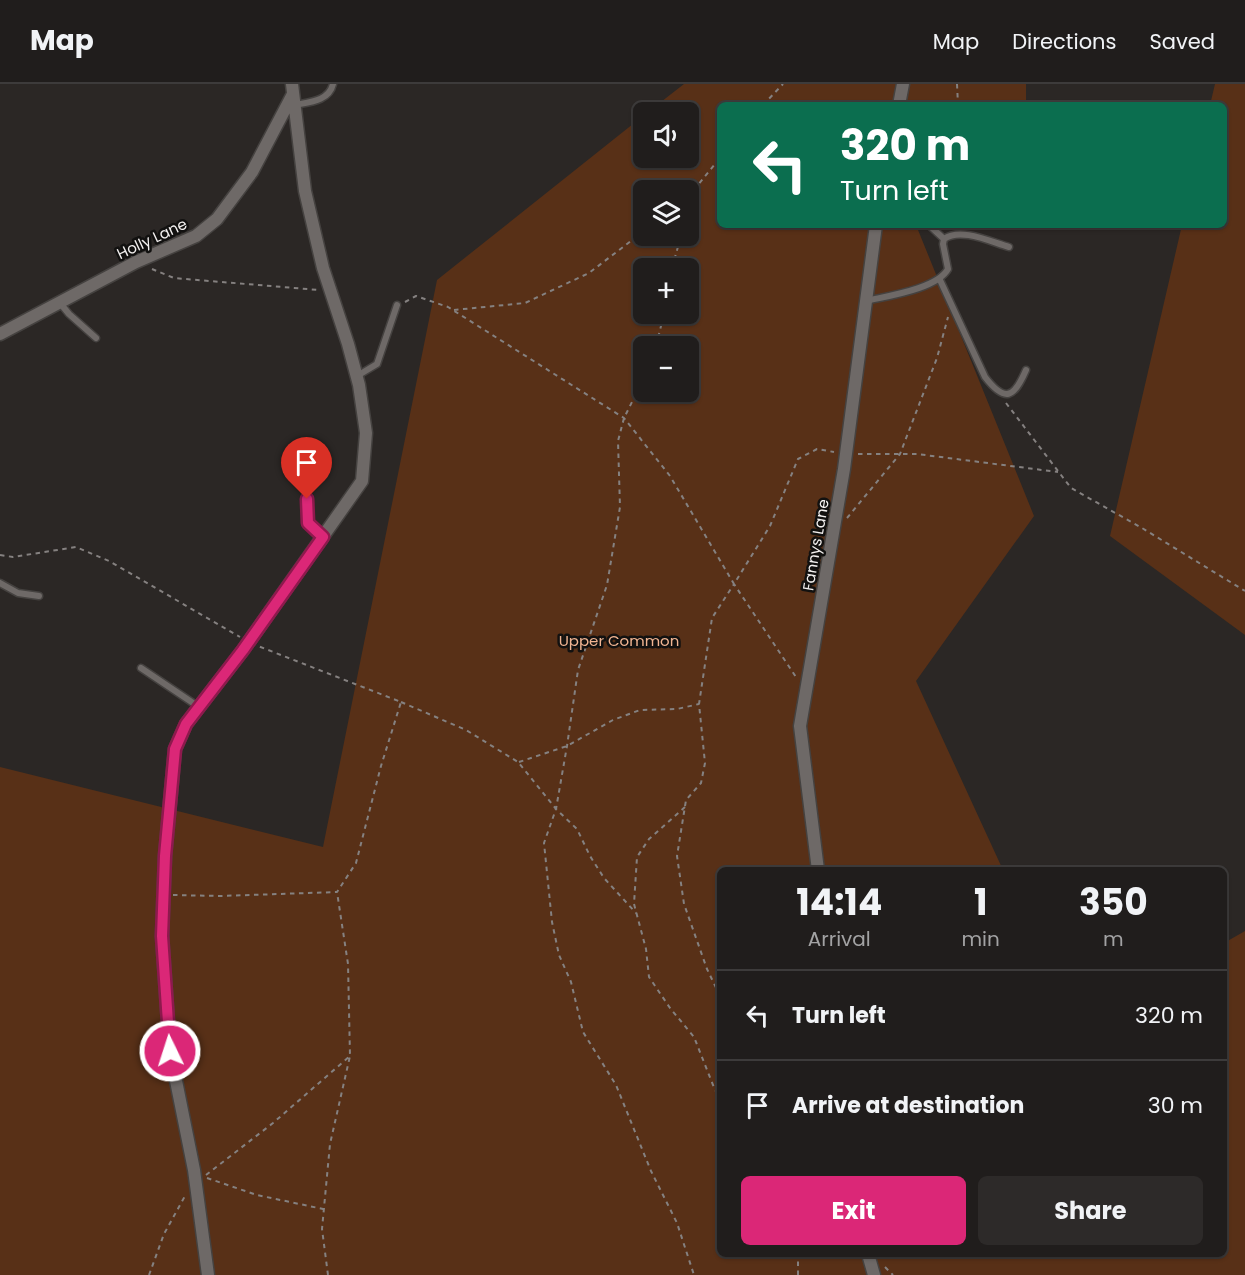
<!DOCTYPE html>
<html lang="en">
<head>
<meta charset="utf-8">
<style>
  :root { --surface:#201d1c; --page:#2d2a29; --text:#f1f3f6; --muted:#a2a2a3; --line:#3d3b3b; --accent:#db2777 }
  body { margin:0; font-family:Poppins,sans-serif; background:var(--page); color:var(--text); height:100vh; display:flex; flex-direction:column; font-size:22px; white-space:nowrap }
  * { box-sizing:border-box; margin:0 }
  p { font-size:20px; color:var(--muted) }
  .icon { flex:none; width:33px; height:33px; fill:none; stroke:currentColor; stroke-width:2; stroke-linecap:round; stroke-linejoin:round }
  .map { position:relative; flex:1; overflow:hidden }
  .drawer { position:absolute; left:717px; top:783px; width:510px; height:390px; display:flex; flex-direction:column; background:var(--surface); border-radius:9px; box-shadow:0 2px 4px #0004,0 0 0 2px var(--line) }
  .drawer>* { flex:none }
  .guide { position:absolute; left:717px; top:18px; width:510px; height:126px; border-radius:9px; box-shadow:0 2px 4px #0004,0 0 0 2px var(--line); background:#0b6e4f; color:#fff; overflow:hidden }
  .controls { position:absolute; left:633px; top:18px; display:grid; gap:12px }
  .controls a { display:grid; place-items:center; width:66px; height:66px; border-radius:9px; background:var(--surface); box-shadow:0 2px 4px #0004,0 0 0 2px var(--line); font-size:30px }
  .pin { position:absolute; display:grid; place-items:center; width:51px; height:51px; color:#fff; margin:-62px -26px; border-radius:50% 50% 50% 0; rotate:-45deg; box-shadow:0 0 6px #0007 }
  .pin .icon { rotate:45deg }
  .me { position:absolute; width:66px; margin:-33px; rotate:356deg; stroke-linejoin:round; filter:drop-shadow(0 0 4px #0008) }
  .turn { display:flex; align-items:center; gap:21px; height:126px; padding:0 24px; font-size:27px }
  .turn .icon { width:78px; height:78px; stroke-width:2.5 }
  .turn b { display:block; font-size:42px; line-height:51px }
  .eta { display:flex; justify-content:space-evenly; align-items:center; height:102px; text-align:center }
  .eta b { font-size:36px; font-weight:700; line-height:42px }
  .primary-button { display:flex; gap:12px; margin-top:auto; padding:12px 24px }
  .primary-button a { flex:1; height:69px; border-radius:9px; background:var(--accent); color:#fff; font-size:24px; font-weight:700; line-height:69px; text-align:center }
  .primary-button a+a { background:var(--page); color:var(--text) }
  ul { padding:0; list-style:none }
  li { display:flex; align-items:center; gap:18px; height:90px; padding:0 24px; border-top:2px solid var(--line) }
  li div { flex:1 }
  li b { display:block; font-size:22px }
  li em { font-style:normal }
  header { display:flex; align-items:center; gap:36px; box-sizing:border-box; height:84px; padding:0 30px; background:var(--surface); border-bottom:2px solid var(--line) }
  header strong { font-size:28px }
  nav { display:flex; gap:33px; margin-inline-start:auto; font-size:21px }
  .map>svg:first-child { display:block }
  .green { fill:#583017; fill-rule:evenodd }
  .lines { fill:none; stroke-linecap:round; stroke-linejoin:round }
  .service-casing { stroke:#454240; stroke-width:9 }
  .minor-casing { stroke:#454240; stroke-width:15 }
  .path { stroke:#858180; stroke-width:2; stroke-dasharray:4.5 4.5; stroke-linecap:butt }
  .service { stroke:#6e6967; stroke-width:6 }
  .minor { stroke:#6e6967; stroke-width:12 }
  .route-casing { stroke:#8e194d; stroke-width:15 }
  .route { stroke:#db2777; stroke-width:10 }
  .labels { text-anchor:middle; stroke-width:5; stroke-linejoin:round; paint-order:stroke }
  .street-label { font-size:15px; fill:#f4f1f0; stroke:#121110 }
  .park-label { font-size:15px; fill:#f2b592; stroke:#121110 }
</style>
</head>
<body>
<header>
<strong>Map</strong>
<nav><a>Map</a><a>Directions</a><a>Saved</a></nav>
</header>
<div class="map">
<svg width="1245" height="1191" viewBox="0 0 1245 1191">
  <rect width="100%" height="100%" fill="#2b2725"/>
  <!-- green -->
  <path class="green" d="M684 0H1026V21H720V141H916L1034 432 916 597 1003 786H720V1170H1224V859L1245 847V1191H0V683L323 763 437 196 643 32 644 74H688V28H648ZM644 106H688V152H644ZM644 184H688V230H644ZM644 262H688V308H644Z
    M1215 0H1245V551L1110 452 1182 141H1224V21H1210Z"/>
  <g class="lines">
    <!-- service casing -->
    <g class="service-casing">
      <path id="service" d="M295 21C310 18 329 17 333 0
        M929 141 944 155
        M940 196 985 293C1005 319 1014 314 1026 286
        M866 217C887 212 937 205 948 185L943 160 944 155C961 143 991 158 1009 163
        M60 219 69 230 96 254
        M357 292 377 280 397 221
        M307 415 308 439 323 453
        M0 499 18 509 39 512
        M141 584 199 623"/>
    </g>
    <!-- minor casing -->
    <g class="minor-casing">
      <path id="minor" d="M899 21 903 0
        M0 250 136 178 196 152 217 135 252 88 293 10
        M818 786 800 642 844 385 876 141
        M868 1170 874 1191
        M208 1191 194 1086 170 967 162 852 165 772 175 665 186 640 243 566 362 397 366 349 359 301 348 260 323 184 305 107 292 0"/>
    </g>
    <!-- path -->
    <path class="path" d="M957 0 958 21
      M763 21 783 0
      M688 113 720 74
      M688 125 693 110
      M672 184 681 152
      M152 185 174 194 318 206
      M405 218 416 212 448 223 624 334 670 392 734 500 770 442 798 375 817 365 834 368
      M454 226 525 219 589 189 644 147
      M656 262 664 230
      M644 294 624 334 618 357 620 423 607 501 578 586 567 662 556 725 544 759 552 838 559 871 571 898 583 948 616 1001 651 1087 677 1139 694 1191
      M1006 319 1071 404 1142 444 1245 507
      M858 370H917L1058 388
      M847 434 900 370 937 274 948 233
      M0 471 13 473 76 463 109 477 240 553
      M401 618 466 646 518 678 556 725 577 745 590 772 604 794 636 829
      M519 678 567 662 613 636 640 626 677 625 699 620
      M685 723 649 755 637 773 634 820 646 865 649 893 670 924 694 953 715 1006 720 1011
      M173 811 220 812 337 808 356 779 381 682 401 618 258 562
      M720 912 707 885 684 820 677 772 686 716 701 699 705 679 699 620 712 534 734 500 796 593
      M206 1091 273 1039 350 972 348 880 337 808
      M207 1094 257 1111 323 1125
      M885 1183 893 1191
      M149 1191 164 1150 185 1112
      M328 1191 322 1145 330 1060 350 972
      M798 1191V1170"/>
    <!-- service -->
    <use href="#service" class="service"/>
    <!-- minor -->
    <use href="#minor" class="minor"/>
  </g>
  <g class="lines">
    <!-- route casing -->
    <g class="route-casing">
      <path id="route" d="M170 967 162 852 165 772 175 665 186 640 243 566 323 453 308 439 307 415"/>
    </g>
    <!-- route -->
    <use href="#route" class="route"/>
  </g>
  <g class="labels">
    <!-- street labels -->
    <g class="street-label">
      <text transform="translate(152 155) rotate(-25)" y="5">Holly Lane</text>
      <text transform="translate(816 461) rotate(-80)" y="5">Fannys Lane</text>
    </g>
    <!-- park labels -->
    <g class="park-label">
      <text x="619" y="562">Upper Common</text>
    </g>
  </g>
</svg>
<div class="controls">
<a><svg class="icon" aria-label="sound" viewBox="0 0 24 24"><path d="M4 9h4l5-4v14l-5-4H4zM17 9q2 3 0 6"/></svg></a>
<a><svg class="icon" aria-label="layers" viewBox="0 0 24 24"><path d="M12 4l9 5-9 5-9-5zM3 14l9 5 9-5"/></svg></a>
<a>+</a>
<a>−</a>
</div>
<div class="pin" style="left:307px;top:415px;background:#d93025"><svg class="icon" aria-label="arrive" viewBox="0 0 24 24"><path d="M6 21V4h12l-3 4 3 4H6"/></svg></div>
<svg class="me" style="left:170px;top:967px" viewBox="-20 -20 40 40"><circle r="17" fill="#db2777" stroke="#fff" stroke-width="3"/><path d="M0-11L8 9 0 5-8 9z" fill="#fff"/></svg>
<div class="guide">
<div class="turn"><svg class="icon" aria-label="left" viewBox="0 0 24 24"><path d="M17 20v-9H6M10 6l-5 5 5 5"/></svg><div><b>320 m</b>Turn left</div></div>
</div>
<section class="drawer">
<div class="eta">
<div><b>14:14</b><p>Arrival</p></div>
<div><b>1</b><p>min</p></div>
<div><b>350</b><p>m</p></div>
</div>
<ul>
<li><svg class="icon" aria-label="left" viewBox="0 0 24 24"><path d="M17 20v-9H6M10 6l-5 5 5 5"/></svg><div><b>Turn left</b></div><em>320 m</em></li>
<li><svg class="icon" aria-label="arrive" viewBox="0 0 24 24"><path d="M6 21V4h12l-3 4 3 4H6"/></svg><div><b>Arrive at destination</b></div><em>30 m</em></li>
</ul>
<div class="primary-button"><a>Exit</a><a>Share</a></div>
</section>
</div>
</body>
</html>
